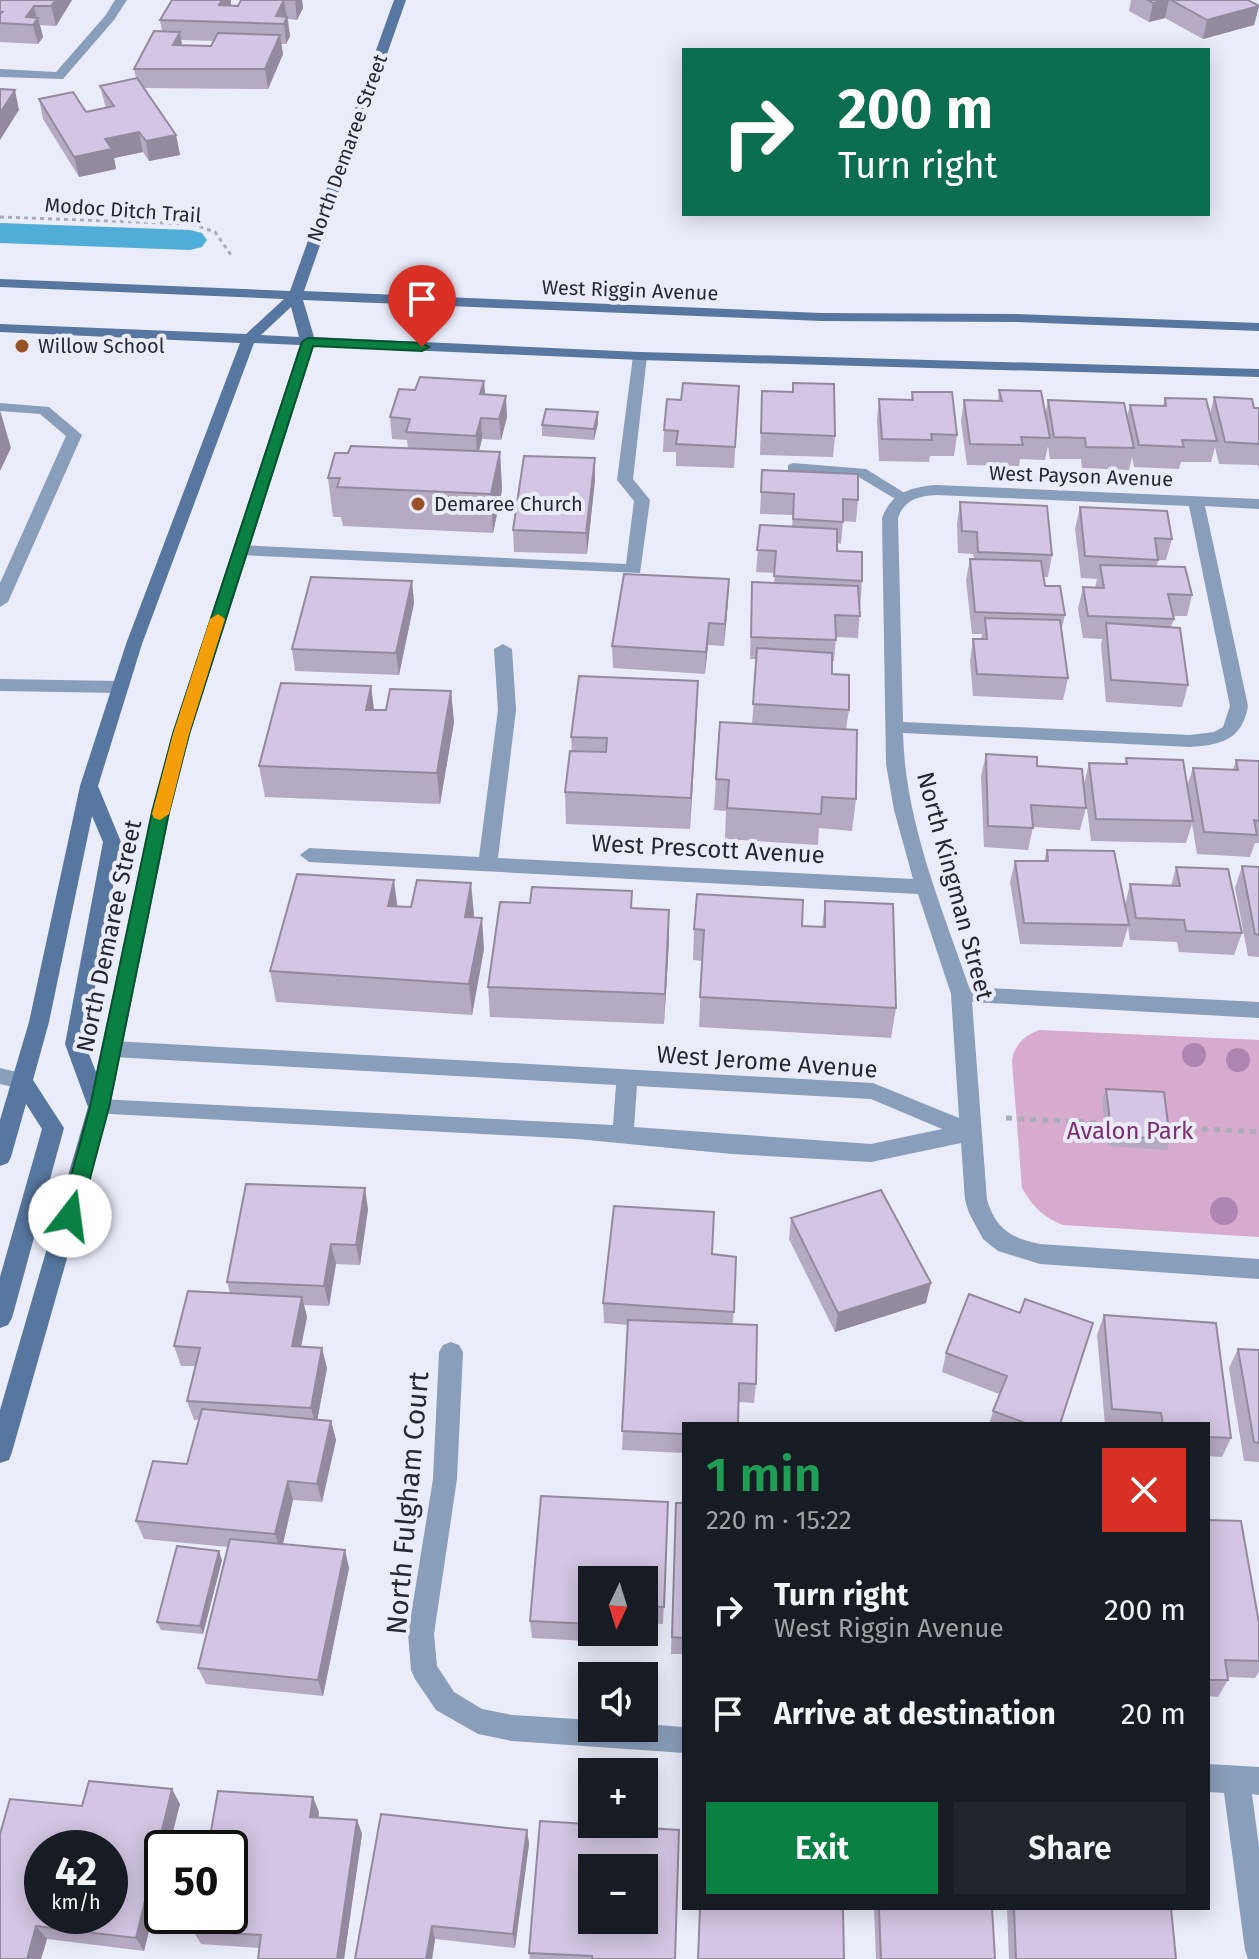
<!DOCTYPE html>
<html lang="en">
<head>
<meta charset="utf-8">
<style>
  :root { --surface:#171b24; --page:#20242c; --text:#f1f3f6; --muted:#9ea1a6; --accent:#0b8043 }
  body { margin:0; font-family:"Fira Sans",sans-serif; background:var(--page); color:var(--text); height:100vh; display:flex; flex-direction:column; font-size:30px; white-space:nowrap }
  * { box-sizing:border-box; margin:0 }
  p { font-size:26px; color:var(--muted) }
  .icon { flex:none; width:44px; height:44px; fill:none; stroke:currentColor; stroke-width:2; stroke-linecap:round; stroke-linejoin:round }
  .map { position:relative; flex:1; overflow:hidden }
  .details { position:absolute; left:682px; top:1422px; width:528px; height:488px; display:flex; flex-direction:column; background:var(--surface); border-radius:0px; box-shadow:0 4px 20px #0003 }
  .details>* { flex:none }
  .top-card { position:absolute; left:682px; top:48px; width:528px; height:168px; border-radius:0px; box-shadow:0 4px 20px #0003; background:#0b6e4f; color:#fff; overflow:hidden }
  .needle { width:52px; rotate:184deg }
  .tools { position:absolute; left:578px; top:1566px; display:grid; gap:16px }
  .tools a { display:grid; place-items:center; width:80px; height:80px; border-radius:0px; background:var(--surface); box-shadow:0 4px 20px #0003; font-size:40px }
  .speed { position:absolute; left:24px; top:1830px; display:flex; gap:16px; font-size:40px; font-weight:700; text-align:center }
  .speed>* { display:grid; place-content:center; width:104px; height:104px; border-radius:50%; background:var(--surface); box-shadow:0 4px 20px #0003; line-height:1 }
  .speed small { font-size:20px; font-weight:400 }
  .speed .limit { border:4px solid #111; border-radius:12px; background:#fff; color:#111 }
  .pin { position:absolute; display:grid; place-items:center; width:68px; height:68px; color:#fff; margin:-82px -34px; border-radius:50% 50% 50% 0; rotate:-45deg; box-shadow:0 0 8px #0007 }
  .pin .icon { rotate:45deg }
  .me { position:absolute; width:88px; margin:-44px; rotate:15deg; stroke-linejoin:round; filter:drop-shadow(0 0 6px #0008) }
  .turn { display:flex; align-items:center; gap:28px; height:168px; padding:0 24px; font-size:36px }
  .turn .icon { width:104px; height:104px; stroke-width:2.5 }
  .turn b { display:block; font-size:56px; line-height:68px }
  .round { display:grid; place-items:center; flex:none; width:84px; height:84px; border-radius:0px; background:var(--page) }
  .head { display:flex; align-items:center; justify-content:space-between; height:136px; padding:0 24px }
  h1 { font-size:48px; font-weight:600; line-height:60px; color:#1e9e55 }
  .action { display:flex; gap:16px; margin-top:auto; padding:16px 24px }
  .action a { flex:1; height:92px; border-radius:0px; background:var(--accent); color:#fff; font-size:32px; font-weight:600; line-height:92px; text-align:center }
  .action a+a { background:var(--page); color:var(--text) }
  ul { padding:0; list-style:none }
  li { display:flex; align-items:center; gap:24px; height:104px; padding:0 24px }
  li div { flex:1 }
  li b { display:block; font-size:30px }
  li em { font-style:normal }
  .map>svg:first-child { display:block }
  .green { fill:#d7aacf }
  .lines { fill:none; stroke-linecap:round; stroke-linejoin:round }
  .canal { fill:#50add7; fill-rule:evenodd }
  .path-far1 { stroke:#abacba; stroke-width:3; stroke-dasharray:4 4; stroke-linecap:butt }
  .path { stroke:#abacba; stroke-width:5; stroke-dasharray:6 6; stroke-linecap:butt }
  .lane { fill:#899eba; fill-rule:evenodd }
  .street { fill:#899eba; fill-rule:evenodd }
  .secondary { fill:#5877a0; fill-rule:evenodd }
  .tree { fill:#ae84b0 }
  .wall { fill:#b5a9c3; fill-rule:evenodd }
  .shaded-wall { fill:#948a9f }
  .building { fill:#d3c5e3; stroke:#948a9f; stroke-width:2; fill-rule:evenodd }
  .route { fill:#0b8043; stroke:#07532c; stroke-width:2 }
  .slow { fill:#f59e0b }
  .poi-dot { fill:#965127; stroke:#ebecfa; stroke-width:3 }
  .labels { text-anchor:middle; stroke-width:8; stroke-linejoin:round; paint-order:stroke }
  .far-street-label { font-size:20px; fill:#272834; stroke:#ebecfa }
  .far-poi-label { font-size:20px; fill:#272834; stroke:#ebecfa; text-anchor:start }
  .street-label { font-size:24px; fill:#272834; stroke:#ebecfa }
  .park-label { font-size:24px; fill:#7d2f73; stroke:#ebecfa }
  .near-street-label { font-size:28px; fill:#272834; stroke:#ebecfa }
</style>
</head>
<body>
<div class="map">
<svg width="1259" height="1959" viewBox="0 0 1259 1959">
  <rect width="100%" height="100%" fill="#ebecfa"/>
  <!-- green -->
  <path class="green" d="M1039 1030 1259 1040V1237L1063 1225C1043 1217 1033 1207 1022 1188L1012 1061C1014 1045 1024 1036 1039 1030Z"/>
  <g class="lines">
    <!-- canal -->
    <path class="canal" d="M0 223 190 230 202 233 207 240 202 247 190 250 0 243Z"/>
    <!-- path-far1 -->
    <path class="path-far1" d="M0 217 192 224 215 232 231 255"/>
    <!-- path -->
    <path class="path" d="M1006 1118 1101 1123
      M1166 1127 1259 1132"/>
    <!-- lane -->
    <path class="lane" d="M640 352 647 356 633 479 650 500 640 573 240 555 232 550 240 545 626 564 634 501 617 480 633 356Z
      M0 403 49 407 82 435 8 602 0 607V583L66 436 40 414 0 411Z
      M793 463 866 469 911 497 909 500H897L857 476 788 471V465Z
      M0 679 120 681 129 687 120 693 0 691Z
      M0 1068 29 1075 32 1081 29 1087 22 1089 0 1084Z"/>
    <!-- street -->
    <path class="street" d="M115 0H127L114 20 63 79 0 77V69L56 72 105 16Z
      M936 485 1259 499V509L1205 506 1248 706C1242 740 1221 745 1190 747L903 733C905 821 941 905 969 987L1259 1002V1018L972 1002 987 1200C996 1229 1011 1238 1040 1244L1259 1259V1279L1040 1264 998 1251 983 1239 969 1213 965 1200 961 1143 871 1162 732 1154 577 1139 92 1113 88 1107 92 1101 99 1099 613 1125 616 1085 113 1057 106 1055 103 1049 106 1043 113 1041 873 1083 959 1118 951 994 918 894 309 862 300 855 309 848 479 857 498 710 494 649 503 644 512 649 516 710 498 858 913 879 894 810 886 764 882 518C891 493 911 487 936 485ZM936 495 1189 506 1230 706 1223 727 1214 732 1190 735 903 722 898 518C904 500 918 496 936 495ZM637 1086 871 1099 942 1129 871 1144 634 1127Z
      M451 1342 459 1345 463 1352 457 1479 434 1634 437 1666 454 1692 482 1709 512 1715 592 1720V1728H644V1724L684 1727V1753L512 1741 478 1734 436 1710 415 1679 411 1670 408 1634 433 1479 439 1352 443 1345Z
      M1208 1764 1259 1767V1795L1252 1794 1259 1847V1959H1248L1245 1950 1224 1793 1208 1792Z"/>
    <!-- secondary -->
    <path class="secondary" d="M394 0H406L304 291 821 313 1015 314 1259 323V331L1015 322 821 321 303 300 314 337 640 352 1259 369V377L640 360 314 346 190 734 170 812 110 1107 12 1452 9 1460 0 1463V1410L88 1107 65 1044 103 842 92 816 49 1022 33 1080 64 1128 12 1318 8 1325 0 1328V1277L42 1129 26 1104 11 1157 8 1163 0 1166V1120L29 1022 80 786 126 644 240 343 0 332V324L246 334 284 299 0 287V279L290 291ZM291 307 299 337 261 335ZM254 343 300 345 172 734 152 812 96 1072 85 1044 121 842 98 786 142 644Z"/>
  </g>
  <!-- trees -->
  <g class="tree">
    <circle cx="1194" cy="1055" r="12"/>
    <circle cx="1238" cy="1060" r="12"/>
    <circle cx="1224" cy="1211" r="14"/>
  </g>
  <!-- wall -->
  <path class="wall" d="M0 0H72L56 26 40 25 43 37 38 44 0 42Z
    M241 0H302L303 8 297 20 288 19 290 36 286 44H281L283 54 268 89 144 88 176 135 180 155 149 161 143 152 114 158 116 169 79 177 43 119 39 99 86 112 106 108 100 86 136 78 134 69 162 31 160 20 231 6H238ZM181 40 214 41 211 46 182 45Z
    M1131 0H1248L1259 6 1254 25 1203 39 1165 18 1149 22 1129 11Z
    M739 386 734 468 676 466V452H663L664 430 681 400Z
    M999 390 1045 416 1048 400 1127 417 1130 405 1163 406 1165 398 1210 414 1214 397 1259 408V471L1258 465 1219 464 1215 447 1211 462H1181L1179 469 1134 467 1132 457 1129 470 1082 468 1081 459H1050L1048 446 1045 460 1020 459 1019 466 967 465 961 422 964 400 998 401Z
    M762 391 835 436 833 457 760 455Z
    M912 392 957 435 954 456H930L929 462 879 461 877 420 879 399 911 400Z
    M485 395 507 417 501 440 482 439 479 451 500 452 502 490 493 533 343 526 341 517H333L328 478 348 453 408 448 407 440 392 439 390 417Z
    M598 412V423L594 440 542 436V425Z
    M595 458V480L587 554 514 552 513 530Z
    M762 470 858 500 856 522 843 521 841 544 837 543V551L862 581 858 638 836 637 834 661H832V674L849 710 846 729 856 799 852 831 819 828 818 845 725 839 726 811 714 810 716 779 752 724 757 659H750L752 582 774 583 775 573 756 572 760 525 792 526 793 515 760 514Z
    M960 502 1052 555 1048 577H1043L1045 586 1065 615 1061 631 1068 678 1063 700 973 696 970 661 973 639H981L982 634H972L966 580 970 559H974L973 554 958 553 957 524Z
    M1080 507 1172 539 1166 560H1158L1157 566 1192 595 1187 616H1173L1174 619 1171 627 1188 685 1182 707 1106 702 1101 645 1102 639 1083 638 1078 609 1083 587 1095 588 1097 579 1081 578 1075 529Z
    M412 581 414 603 399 675 295 671 292 649Z
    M728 601 724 646 708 645 705 674 613 668 612 646Z
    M371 686 374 710H386L451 691 454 722 440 804 265 797 259 766Z
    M697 712 690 829 566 824 565 792 572 751 571 737Z
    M986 754 1037 766 1086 808 1080 830 1033 827 1028 850 984 847 981 776Z
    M1126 758 1187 786 1193 768 1233 769 1236 760 1259 761V843H1255L1250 857 1197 854 1192 824 1186 843 1091 841 1084 784 1089 763 1125 764Z
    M1047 850 1125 905 1130 884 1171 886 1176 867 1242 933 1234 955 1179 952 1177 942 1130 940 1128 927 1122 947 1020 944 1010 882 1015 861H1044Z
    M1242 866 1259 867V957L1248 956 1235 888Z
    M632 891V908L669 941 664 1024 490 1017 488 987 530 903Z
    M825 901 896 1008 891 1038 699 1027 702 961 693 960 694 929 802 926 822 927Z
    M397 906 474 914 473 918 484 949 472 1015 276 1002 270 971Z
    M1106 1089 1170 1139 1167 1150 1108 1146 1102 1100Z
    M368 1209 360 1265 336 1264 329 1306 304 1305 307 1317 301 1347 327 1368 317 1420 331 1421 336 1440 322 1502 293 1500 283 1544 349 1568 323 1696 206 1684 198 1668 228 1547 144 1539 136 1521 187 1464 199 1420H194L187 1401 195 1366H181L174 1346 230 1293 227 1282Z
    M791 1218 926 1303 835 1332 789 1239Z
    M712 1254 736 1257 733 1324 756 1384 754 1403 739 1402 684 1424V1453L622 1450 628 1325 604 1323 603 1303Z
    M969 1294 1060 1424H989L999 1394 942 1372 946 1353Z
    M1104 1315 1231 1438 1222 1457 1208 1456V1424H1105L1097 1335Z
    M1238 1349 1259 1350V1462L1244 1461 1229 1368Z
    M668 1502 663 1624 644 1623V1580H592V1632H607L606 1642 532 1638 530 1621Z
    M676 1503H684V1654H671Z
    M1208 1520 1259 1623V1672L1255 1678 1227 1677 1228 1680 1218 1697 1208 1696Z
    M222 1560 203 1634 161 1630 157 1622Z
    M180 1804 162 1848V1878L144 1951 47 1939 41 1959H0L82 1806Z
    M319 1812 318 1818 357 1820 362 1834 344 1959H258L259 1948 201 1944 193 1931Z
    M527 1830 529 1844 515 1948 435 1939 432 1959H355Z
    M874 1908H992L995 1959H876Z
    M1007 1908H1171L1176 1959H1009Z
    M529 1953 675 1959H530Z"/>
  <!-- shaded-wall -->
  <path class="shaded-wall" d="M56 0H72L56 26 51 6Z
    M222 0H231V6L219 5Z
    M284 0 290 36 286 44 284 24 276 16Z
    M295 0H302L303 8 297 20Z
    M1164 0H1169L1165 18 1149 22 1153 3Z
    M34 6 37 20 38 18 43 37 38 44 33 25 26 17Z
    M1259 6 1254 25 1203 39 1207 20Z
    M180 32 183 51 173 45Z
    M280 35 283 54 268 89 265 69Z
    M15 90 19 110 0 140V113Z
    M139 132 143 152 114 158 116 169 79 177 74 157 105 139Z
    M176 135 180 155 149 161 146 141Z
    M484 381 486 402 480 394Z
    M506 396 507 417 501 440 499 419Z
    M0 410 11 448 0 471Z
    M598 412V423L594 440V429Z
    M481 418 482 439 477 458 476 436Z
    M500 452 502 490 493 533 491 494Z
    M595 458V480L587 554 586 533Z
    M729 579 728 601 724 646 725 624Z
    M412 581 414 603 399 675 396 653Z
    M709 623 708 645 705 674 706 652Z
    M698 681 697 712 690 829 691 798Z
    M371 686 375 718 366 710Z
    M451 691 454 722 440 804 437 773Z
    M394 880 398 911 388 906Z
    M471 883 474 914 468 948 465 917Z
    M669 910V941L664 1024 665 994Z
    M482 918 484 949 472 1015 469 984Z
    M365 1188 368 1209 360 1265 356 1245Z
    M331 1244 336 1264 329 1306 324 1286Z
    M931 1283 926 1303 835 1332 838 1313Z
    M302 1297 307 1317 297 1366 292 1346Z
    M322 1348 327 1368 316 1427 311 1408Z
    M331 1421 336 1440 322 1502 317 1484Z
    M288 1481 293 1500 281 1552 275 1534Z
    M345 1550 349 1568 323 1696 318 1680Z
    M219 1551 222 1560 203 1634 200 1626Z
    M172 1789 180 1804 169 1848H162V1878L144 1951 136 1938Z
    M313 1797 319 1812 316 1832 310 1817Z
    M357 1820 362 1834 344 1959H337Z
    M527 1830 529 1844 515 1948 513 1934Z
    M36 1926 47 1939 41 1959H27Z
    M432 1926 435 1939 432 1959H426Z"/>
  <!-- building -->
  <path class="building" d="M0 0H56L51 6H34L26 17 38 18 33 25 0 23V14L2 12H0Z
    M172 0H222L219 5 238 6 241 0H295H284L276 16 287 17 284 24 160 20Z
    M1148 0H1164L1153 3Z
    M1171 0H1248L1259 6 1207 20Z
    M154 31 180 32 173 45 211 46 218 33 280 35 265 69H134Z
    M137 78 176 135 146 141 139 132 105 139 112 149 74 157 39 99 73 92 86 112 114 106 100 86Z
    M0 89 15 90 0 113Z
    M420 377 484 381 480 394 506 396 499 419 481 418 476 436 406 432 410 419 390 417 399 389 415 390Z
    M683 383 739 386 735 447 676 444 678 431 664 430 667 399 681 400Z
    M793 383 834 384 835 436 761 433 762 391 793 392Z
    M999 390 1041 391 1050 438 1021 437 1023 445 970 444 964 400 1002 401Z
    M912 392H952L957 435 931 434 932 440 882 439 879 399 913 400Z
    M1214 397 1252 399 1254 408H1259V444L1225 442Z
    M1165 398 1206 399 1217 441 1182 440 1184 447 1139 445 1130 405 1166 406Z
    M1048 400 1124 403 1134 448 1086 447 1085 438 1054 437Z
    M546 409 598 412 594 429 542 425Z
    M351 446 500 452 491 494 337 487 340 478H328L335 453H348Z
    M524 456 595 458 586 533 513 530Z
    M762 470 858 474V500L843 499V522L793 519 794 494 761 492Z
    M960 502 1047 506 1052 555 978 552 977 532 962 531Z
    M1080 507 1167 511 1172 539 1155 538 1158 560 1085 556Z
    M760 525 837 529V551L862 552V581L774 576 776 551 757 550Z
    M970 559 1041 561 1045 586H1060L1065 615 975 612Z
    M1100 565 1185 567 1192 595 1168 594 1174 619 1088 616 1083 587 1104 588Z
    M624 574 729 579 725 624 709 623 706 652 612 646Z
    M311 577 412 581 396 653 292 649Z
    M752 582 858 586 860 616 835 615 836 640 751 637Z
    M985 618 1060 620 1068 678 977 674 973 639H987Z
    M1106 623 1180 628 1188 685 1111 680Z
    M757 648 832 653V674L849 675V710L753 704Z
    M579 676 698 681 691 798 565 792 570 751 606 752 607 738 571 737Z
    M281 683 371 686 366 710H386L390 689 451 691 437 773 259 766Z
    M720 722 857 730 856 799 822 797 821 814 727 808 729 780 716 779Z
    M986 754 1037 757V766L1082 769 1086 808 1031 805 1033 828 988 826Z
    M1126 758 1183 760 1193 821 1096 819 1089 763 1127 764Z
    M1236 760 1259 761V821L1254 820 1257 835 1204 832 1193 768 1238 770Z
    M1047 850 1114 851 1129 925 1024 923 1015 861H1048Z
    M1242 866 1259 867V935L1255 934Z
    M1176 867 1228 869 1242 933 1186 931 1184 920 1136 918 1130 884 1180 886Z
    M297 874 394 880 388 906 411 907 417 880 471 883 465 917 482 918 469 984 270 971Z
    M532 887 632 891 631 908 669 910 665 994 488 987 500 902 530 903Z
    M697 894 803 900 802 926 825 927V901L893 904 896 1008 700 997 704 930 694 929Z
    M1106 1089 1164 1092 1170 1139 1112 1136Z
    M246 1184 365 1188 356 1245 331 1244 324 1286 227 1282Z
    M881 1190 931 1283 838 1313 791 1218Z
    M614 1206 714 1212 712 1254 736 1257 734 1312 603 1303Z
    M188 1291 302 1297 292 1346 322 1348 311 1408 187 1401 200 1348 174 1346Z
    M969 1294 1020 1313 1025 1299 1093 1323 1060 1424H1028L993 1411 1007 1376 946 1353Z
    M1104 1315 1216 1323 1231 1438 1208 1437V1424H1163L1161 1413 1112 1409Z
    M628 1320 757 1325 756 1384 739 1383 738 1424H684V1434L622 1431Z
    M1238 1349 1259 1350V1443L1254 1442Z
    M202 1409 331 1421 317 1484 288 1481 275 1534 136 1521 153 1461 187 1464Z
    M541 1496 668 1502 664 1607 644 1606V1580H592V1624L530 1621Z
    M676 1503H684V1638L672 1637Z
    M1208 1520 1241 1521 1259 1623V1661L1225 1660 1228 1680H1208Z
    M230 1539 345 1550 318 1680 198 1668Z
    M177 1546 219 1551 200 1626 157 1622Z
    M89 1781 172 1789 136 1938 36 1926 27 1959H0V1834L10 1799 82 1806ZM42 1848H110V1916H42Z
    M218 1791 313 1797 310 1817 357 1820 337 1959H258L261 1935 193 1931 196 1916H230V1848H208Z
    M381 1814 527 1830 513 1934 432 1926 426 1959H355Z
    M540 1821 679 1830 675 1959H592V1956L529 1953ZM592 1868H644V1920H592Z
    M700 1908H843L844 1959H698Z
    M879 1908H992L995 1959H881Z
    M1014 1908H1171L1176 1959H1016Z"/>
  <!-- route -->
  <path class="route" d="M308 338 422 343 429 347 422 351 313 346 189 734 169 812 109 1107 80 1216 77 1222 70 1224 63 1222 60 1216 90 1107 152 812 173 734 302 342Z"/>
  <!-- slow -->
  <path class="slow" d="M218 614 225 619 189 734 169 814 160 820 154 818 152 814 173 734 210 619Z"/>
  <!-- markers -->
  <g class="poi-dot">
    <circle cx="22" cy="346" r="8"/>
    <circle cx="418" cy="504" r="8"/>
  </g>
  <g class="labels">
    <!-- far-street labels -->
    <g class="far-street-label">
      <text transform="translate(347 148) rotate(-70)" y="7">North Demaree Street</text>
      <text transform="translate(123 210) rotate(4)" y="7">Modoc Ditch Trail</text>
      <text transform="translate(630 290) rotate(2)" y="7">West Riggin Avenue</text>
      <text transform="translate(1081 476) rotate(2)" y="7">West Payson Avenue</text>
    </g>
    <!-- far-poi labels -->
    <g class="far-poi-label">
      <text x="38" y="353">Willow School</text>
      <text x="434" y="511">Demaree Church</text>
    </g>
    <!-- street labels -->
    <g class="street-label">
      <text transform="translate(708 849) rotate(3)" y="8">West Prescott Avenue</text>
      <text transform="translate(955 886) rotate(75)" y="8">North Kingman Street</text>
      <text transform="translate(109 936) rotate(-78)" y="8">North Demaree Street</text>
      <text transform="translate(767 1062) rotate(4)" y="8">West Jerome Avenue</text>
    </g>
    <!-- park labels -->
    <g class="park-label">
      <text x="1130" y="1139">Avalon Park</text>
    </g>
    <!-- near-street labels -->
    <g class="near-street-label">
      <text transform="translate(407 1503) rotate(-85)" y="10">North Fulgham Court</text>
    </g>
  </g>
</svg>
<div class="tools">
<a><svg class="needle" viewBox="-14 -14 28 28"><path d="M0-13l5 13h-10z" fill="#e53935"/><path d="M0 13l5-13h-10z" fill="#9ea1a6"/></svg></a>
<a><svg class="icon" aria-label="sound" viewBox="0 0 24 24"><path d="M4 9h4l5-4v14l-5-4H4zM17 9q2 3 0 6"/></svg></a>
<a>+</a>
<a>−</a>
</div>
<div class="speed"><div>42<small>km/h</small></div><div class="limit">50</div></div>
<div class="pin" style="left:422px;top:347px;background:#d93025"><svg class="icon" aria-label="arrive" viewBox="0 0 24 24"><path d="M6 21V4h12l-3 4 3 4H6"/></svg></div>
<svg class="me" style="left:70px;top:1216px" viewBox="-20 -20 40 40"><circle r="19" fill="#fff"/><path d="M0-13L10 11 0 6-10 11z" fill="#0b8043"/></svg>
<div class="top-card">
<div class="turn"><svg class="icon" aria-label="right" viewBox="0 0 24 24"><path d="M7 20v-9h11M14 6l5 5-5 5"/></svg><div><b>200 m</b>Turn right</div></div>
</div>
<section class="details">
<div class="head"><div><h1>1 min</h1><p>220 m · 15:22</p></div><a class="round" style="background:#d93025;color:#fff"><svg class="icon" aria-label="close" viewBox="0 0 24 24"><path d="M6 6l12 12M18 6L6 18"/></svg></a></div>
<ul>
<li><svg class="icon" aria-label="right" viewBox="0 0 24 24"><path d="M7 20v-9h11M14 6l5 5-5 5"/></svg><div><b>Turn right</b><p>West Riggin Avenue</p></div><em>200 m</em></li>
<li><svg class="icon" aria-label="arrive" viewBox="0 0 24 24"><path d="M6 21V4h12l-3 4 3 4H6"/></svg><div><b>Arrive at destination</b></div><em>20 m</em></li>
</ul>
<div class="action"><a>Exit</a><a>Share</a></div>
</section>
</div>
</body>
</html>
